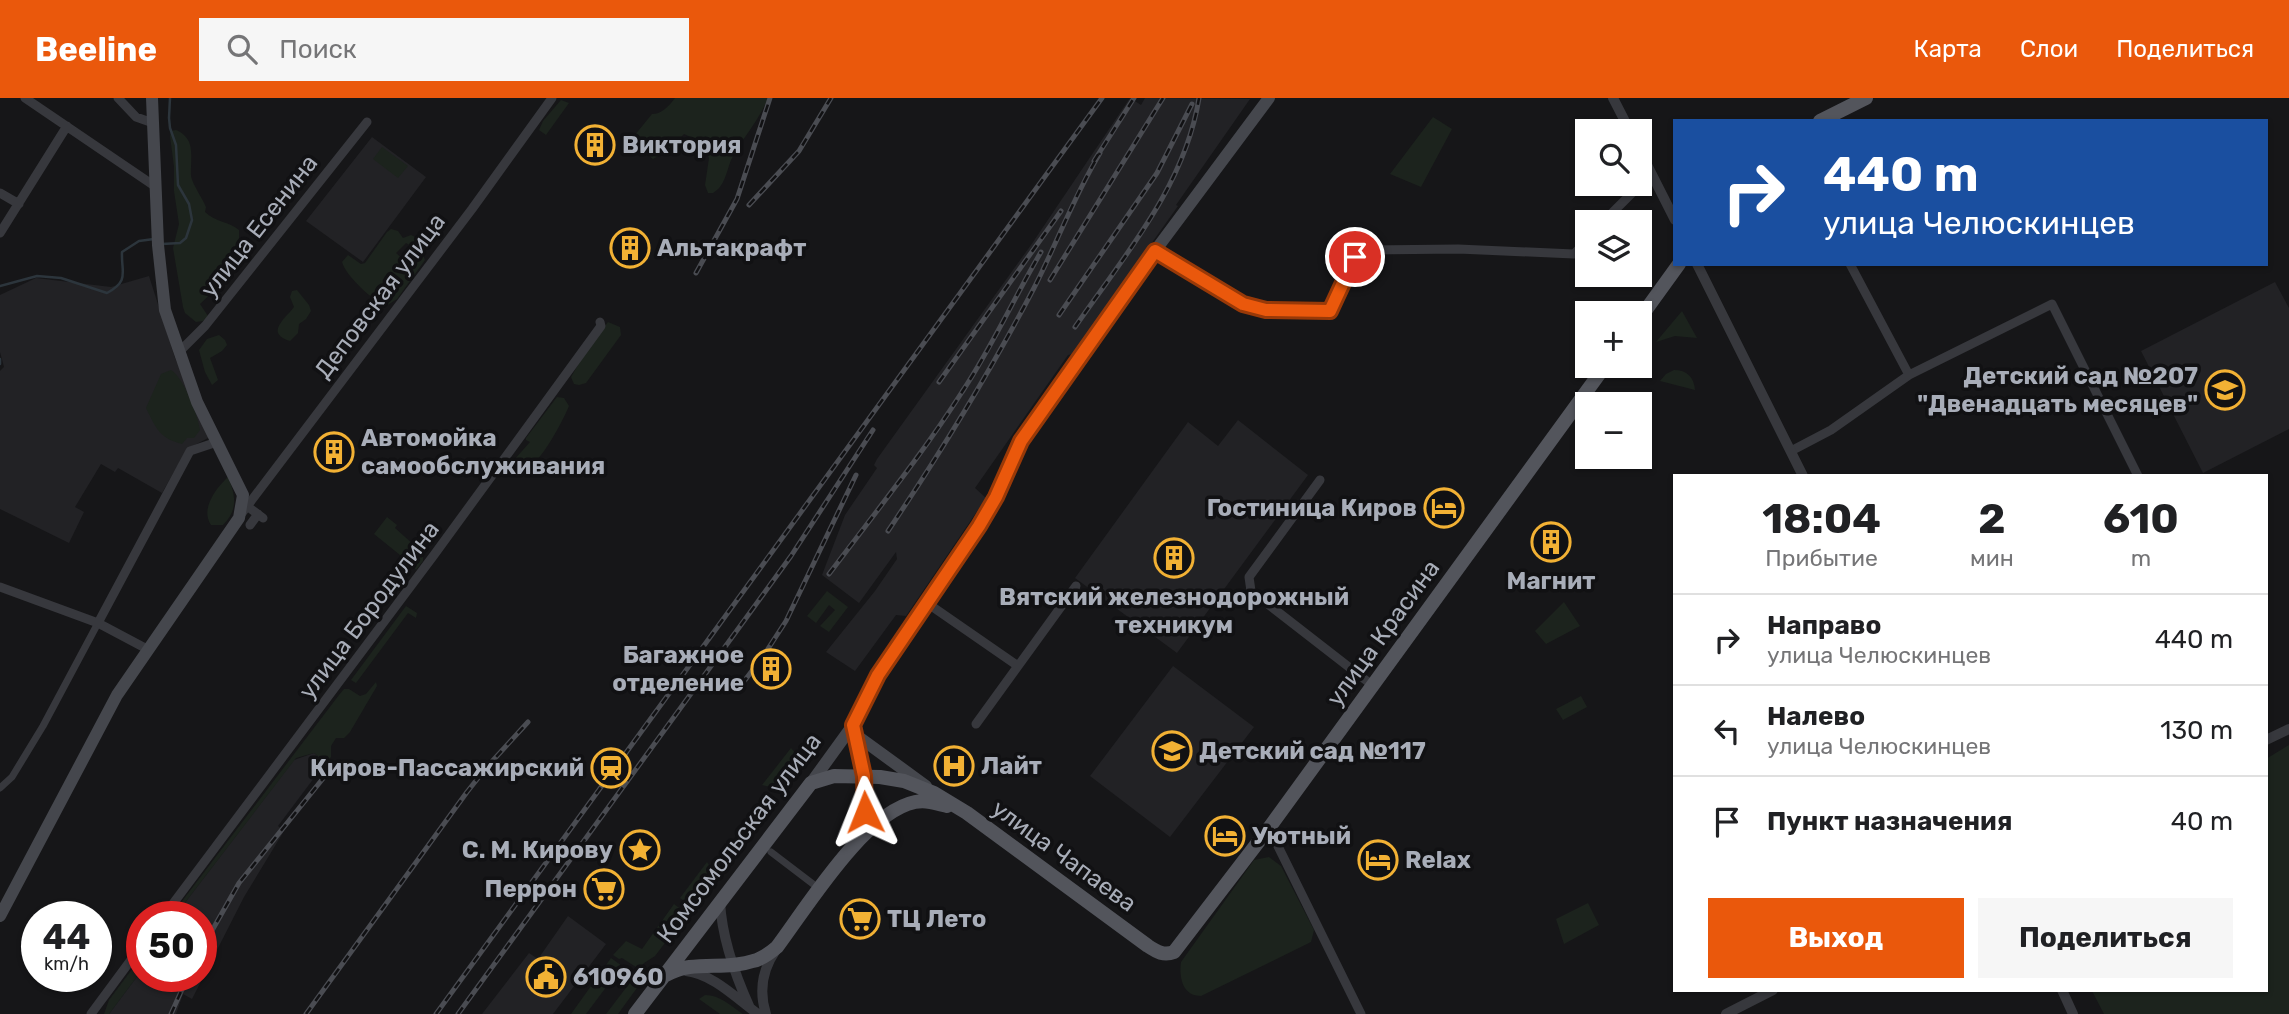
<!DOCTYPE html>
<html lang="ru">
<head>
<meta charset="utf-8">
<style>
  :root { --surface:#fff; --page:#f6f6f6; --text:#202124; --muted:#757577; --line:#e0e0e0; --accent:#ea580c }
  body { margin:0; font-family:Rubik,sans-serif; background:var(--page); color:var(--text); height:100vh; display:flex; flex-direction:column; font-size:26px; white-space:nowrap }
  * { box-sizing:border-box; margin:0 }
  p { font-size:23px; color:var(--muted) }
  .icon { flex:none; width:38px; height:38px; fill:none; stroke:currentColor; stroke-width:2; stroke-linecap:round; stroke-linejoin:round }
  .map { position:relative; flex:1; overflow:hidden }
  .sheet { position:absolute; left:1673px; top:376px; width:595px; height:518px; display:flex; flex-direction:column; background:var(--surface); border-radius:0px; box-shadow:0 2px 5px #0004 }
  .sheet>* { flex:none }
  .top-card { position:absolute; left:1673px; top:21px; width:595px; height:147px; border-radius:0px; box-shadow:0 2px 5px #0004; background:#1a4fa0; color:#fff; overflow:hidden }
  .buttons { position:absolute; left:1575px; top:21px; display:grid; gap:14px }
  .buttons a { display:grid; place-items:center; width:77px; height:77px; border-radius:0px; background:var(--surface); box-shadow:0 2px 5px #0004; font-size:35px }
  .speed { position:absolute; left:21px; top:803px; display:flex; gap:14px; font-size:35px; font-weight:700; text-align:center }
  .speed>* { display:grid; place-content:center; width:91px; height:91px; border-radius:50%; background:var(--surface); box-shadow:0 2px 5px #0004; line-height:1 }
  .speed small { font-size:18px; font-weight:400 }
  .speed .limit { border:10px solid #d22; background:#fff; color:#111 }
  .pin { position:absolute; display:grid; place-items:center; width:60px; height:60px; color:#fff; margin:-30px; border:4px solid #fff; border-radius:50%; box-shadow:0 2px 7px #0007 }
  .me { position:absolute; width:77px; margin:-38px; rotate:358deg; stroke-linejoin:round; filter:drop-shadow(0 0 5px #0008) }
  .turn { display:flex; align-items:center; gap:24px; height:147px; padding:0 35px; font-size:32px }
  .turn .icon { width:91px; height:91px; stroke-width:2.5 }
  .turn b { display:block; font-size:49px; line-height:60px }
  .eta { display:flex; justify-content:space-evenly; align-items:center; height:119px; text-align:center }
  .eta b { font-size:42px; font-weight:700; line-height:49px }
  .primary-button { display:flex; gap:14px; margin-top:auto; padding:14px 35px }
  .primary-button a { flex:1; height:80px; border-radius:0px; background:var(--accent); color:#fff; font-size:28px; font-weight:700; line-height:80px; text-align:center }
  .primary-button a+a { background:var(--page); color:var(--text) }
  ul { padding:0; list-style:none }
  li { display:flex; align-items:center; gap:21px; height:91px; padding:0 35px; border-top:2px solid var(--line) }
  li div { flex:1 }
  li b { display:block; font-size:26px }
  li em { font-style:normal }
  header { display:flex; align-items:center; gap:42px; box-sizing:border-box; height:98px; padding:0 35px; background:var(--accent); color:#fff }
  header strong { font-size:33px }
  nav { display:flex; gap:38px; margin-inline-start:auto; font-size:24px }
  .search { width:490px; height:63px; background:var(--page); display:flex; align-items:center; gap:18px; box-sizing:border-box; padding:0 24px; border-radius:0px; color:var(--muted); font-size:26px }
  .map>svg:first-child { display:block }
  .built { fill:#222225 }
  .green { fill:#1c231d }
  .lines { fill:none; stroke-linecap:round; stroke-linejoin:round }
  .stream { stroke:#2c353c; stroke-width:2.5 }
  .pedestrian { stroke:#37383d; stroke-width:7 }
  .minor { stroke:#37383d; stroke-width:9 }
  .tertiary { stroke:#37383d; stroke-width:10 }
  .secondary { stroke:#45474d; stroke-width:12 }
  .primary { stroke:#53555c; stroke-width:14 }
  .rail-casing { stroke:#4a4c52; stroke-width:5 }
  .rail { stroke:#111113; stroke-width:2.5; stroke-dasharray:8; stroke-linecap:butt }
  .route-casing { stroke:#983908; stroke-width:18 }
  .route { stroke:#ea580c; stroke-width:12 }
  .labels { text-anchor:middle; stroke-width:7; stroke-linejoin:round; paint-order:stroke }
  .poi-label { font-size:24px; font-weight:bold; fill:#a8adb8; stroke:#111113; text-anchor:start }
  .street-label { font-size:24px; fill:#a8adb8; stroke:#111113 }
</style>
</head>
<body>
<header>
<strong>Beeline</strong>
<div class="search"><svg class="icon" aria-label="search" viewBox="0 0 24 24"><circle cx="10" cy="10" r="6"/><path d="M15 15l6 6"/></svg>Поиск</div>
<nav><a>Карта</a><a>Слои</a><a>Поделиться</a></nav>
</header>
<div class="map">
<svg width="2289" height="916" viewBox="0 0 2289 916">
  <rect width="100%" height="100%" fill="#161618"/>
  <!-- built -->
  <path class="built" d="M1130 0 1141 7 1145 0 1250 1 1176 107 1178 108 1073 256 1068 257 975 390 986 400 906 518 896 517 855 573 826 554 875 493 897 461 896 454 859 505 822 477 845 417 877 370 874 367 877 361 1031 147Z
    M372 39 426 79 363 164 306 123Z
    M149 178 175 260 210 339 187 351 162 395 118 370 115 374 101 366 75 409 84 414 69 445 0 411V273L4 269 0 254V197L36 180 111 189Z
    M2275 184 2289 210V331L2203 375 2141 253Z
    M1238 322 1308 377 1177 555 1075 480 1188 324 1218 348Z
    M1173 568 1254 629 1170 739 1090 678Z
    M314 655 326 664 278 728 284 733 244 799 192 901 183 896 176 916H109L142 872V878H201V819H174L294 662Z
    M568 818 606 846 553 916H482L529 855 538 861Z"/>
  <!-- green -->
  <path class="green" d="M675 0H768C759 23 742 40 731 62 726 75 725 88 713 95H708L705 87 709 60C704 47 696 41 684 36L667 53 653 61 630 43 652 16C662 16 669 8 675 0Z
    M561 2 569 5 546 37 539 32 543 23Z
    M1433 19 1452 31 1421 89 1390 76Z
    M176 32C197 41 190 60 191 77 191 84 203 101 206 109L205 114C215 124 228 123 239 132V142L244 153 239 165C226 173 219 169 218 189L200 206 208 218 203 223 196 224 185 215 183 209 173 150 179 126 174 93V69L170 38 171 33Z
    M382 49 408 68 398 80 373 61Z
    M391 131 398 133 403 140 411 137 417 140 415 146 411 148 406 145 396 155 410 168 417 165 422 155 425 162 397 201 386 208C372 202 346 178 342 164L348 157 361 166 365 165 387 134Z
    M297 192 309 207 311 213 306 221 299 226 298 235 290 243C264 235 286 220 294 209L290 199 292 193Z
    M1682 213 1697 240 1675 238 1656 244Z
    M608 224 620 229 621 237 586 285 579 287 574 286 571 279 582 260Z
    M219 237 225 242 227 247 222 253 210 260 218 282 212 287 205 274 199 252 207 241Z
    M171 272C184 280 198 317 200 332L194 340H187L182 346C159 340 156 330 146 310L161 276Z
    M1674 272C1687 272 1694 279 1695 292L1660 283 1666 276Z
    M557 299 564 300 569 308C561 327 538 370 519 377L512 371 514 362 530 344 526 342V340Z
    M228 379C236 398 238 412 223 427H211C200 411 216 390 228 379Z
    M387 419 397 427 395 430 423 455V463L416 472 410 462 400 457 374 436Z
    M827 493 848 509 829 534 820 528 835 512 829 507 816 525 807 518Z
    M1564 504 1580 528 1546 546 1535 533Z
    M406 508 417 515 416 520 408 515 356 585 351 582Z
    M376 584 377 588 350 634 344 640H336L331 648V659L326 664 314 655 296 660 174 819H170L339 597 344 591H349L360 598 366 596Z
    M1581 598 1587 609 1563 622 1556 611Z
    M2289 647V916H2104L2092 893 2266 892V661Z
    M791 650 803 664 798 672 794 670 778 691 762 687Z
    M1269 759 1281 768 1314 832 1311 844 1201 898C1182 898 1179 879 1181 864L1254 762Z
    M707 764 715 777 692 809 680 800Z
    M1588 805 1599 827 1564 846 1556 821Z
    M674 806 687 816 655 858 644 865 639 871 622 860 619 861 613 857 626 843 642 851Z
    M142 858V872L109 916H104L109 902Z
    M611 860 622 868 586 916H571Z
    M635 878 642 883 618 916H606Z
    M705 897C720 897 731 908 743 916H720L699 901Z"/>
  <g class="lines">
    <!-- stream -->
    <path class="stream" d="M162 146 180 145 186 140 192 122 189 106 178 87 176 47 170 30 169 20 170 0
      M0 188 37 178 61 180 107 195C130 183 121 174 122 154L139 143 154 141
      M0 261V266"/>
    <!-- pedestrian -->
    <path class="pedestrian" d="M0 690 12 679 43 628 98 525
      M771 754 813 786"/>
    <!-- minor -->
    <path class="minor" d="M25 0 156 89
      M118 0 136 19 153 25
      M0 95 19 106
      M1603 124 1651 76
      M0 135 67 28
      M1155 153 1243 206 1267 212 1330 213 1355 159 1369 152 1458 151 1574 156 1587 143
      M1850 166 1909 277
      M179 254 205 228 367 24
      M1791 353 1831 332 1909 277 2052 206 2138 378
      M1320 382 1249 479 1251 493 1372 587
      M247 408 263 420
      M242 415 472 111 552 0
      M250 427 258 416
      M0 489 98 525 147 551
      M927 505 1018 568
      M98 525 190 353 217 344
      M976 626 1076 488
      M1269 730 1361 916
      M163 819 434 457 601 228 600 224
      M91 916 142 847"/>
    <!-- tertiary -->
    <path class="tertiary" d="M1613 0 1630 33
      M1640 53 1675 122
      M1697 166 1803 378
      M2266 642 2289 631
      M720 804C722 840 735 877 750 910
      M686 873C713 876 736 900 758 916
      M2062 892 2073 916
      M766 916C759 894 762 872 776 852
      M1726 916 1773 892"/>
    <!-- secondary -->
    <path class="secondary" d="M853 627C865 664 869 702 860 740
      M856 637 926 688
      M811 685 853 627 879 577 979 428 996 399 1021 343 1155 153 1269 0
      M0 818 117 597 239 420 243 397 197 304 165 212 158 147 152 0"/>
    <!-- primary -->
    <path class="primary" d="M1820 23 1866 0
      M1640 220 1679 166
      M666 877C693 861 724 873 753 863 762 861 770 855 777 849 807 809 865 714 915 704 926 702 936 705 947 708
      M635 916 811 685 834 678 880 679 904 683 934 695 967 715 1148 848C1157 854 1164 858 1174 854L1269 730 1605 268"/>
    <!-- rail casing -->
    <g class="rail-casing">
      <path id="rail" d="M1094 63 1134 0
        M749 107 799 53 831 0
        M696 175 737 101 770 0
        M1050 182 1163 0
        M1059 217 1157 75 1192 6
        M1075 229C1124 158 1185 88 1199 0
        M939 284 1061 113
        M888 433C941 354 990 274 1034 190 1057 145 1074 98 1100 55
        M829 476C874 416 922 357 962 294 992 249 1014 200 1041 154
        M742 586 764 557 786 523 856 377
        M201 852 239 785 333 668
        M171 916 188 878
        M306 916 467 694 486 670 528 624
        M436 916 1102 0
        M458 916 791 458 873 332"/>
    </g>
    <!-- rail -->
    <use href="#rail" class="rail"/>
  </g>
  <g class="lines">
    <!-- route casing -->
    <g class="route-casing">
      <path id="route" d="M865 714 864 678 853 627 878 577 979 428 996 399 1021 343 1155 153 1243 206 1266 212 1330 213 1355 159"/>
    </g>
    <!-- route -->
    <use href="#route" class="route"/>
  </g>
  <!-- icons -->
  <defs>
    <g id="building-ring" transform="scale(2.0125)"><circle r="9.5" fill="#111113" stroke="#f2b134" stroke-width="1.5"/><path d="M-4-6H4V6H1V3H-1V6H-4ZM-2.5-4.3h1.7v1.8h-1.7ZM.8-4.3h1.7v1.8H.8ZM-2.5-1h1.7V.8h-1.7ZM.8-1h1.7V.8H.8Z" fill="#f2b134"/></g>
    <g id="school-ring" transform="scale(2.0125)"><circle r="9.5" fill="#111113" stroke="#f2b134" stroke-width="1.5"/><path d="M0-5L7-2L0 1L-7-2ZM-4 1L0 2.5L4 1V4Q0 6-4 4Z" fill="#f2b134"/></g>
    <g id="hotel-ring" transform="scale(2.0125)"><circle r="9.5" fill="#111113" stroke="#f2b134" stroke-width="1.5"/><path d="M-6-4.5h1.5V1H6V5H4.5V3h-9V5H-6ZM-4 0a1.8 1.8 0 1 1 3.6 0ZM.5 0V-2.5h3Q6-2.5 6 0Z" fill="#f2b134"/></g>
    <g id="hospital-ring" transform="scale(2.0125)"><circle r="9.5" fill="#111113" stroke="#f2b134" stroke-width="1.5"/><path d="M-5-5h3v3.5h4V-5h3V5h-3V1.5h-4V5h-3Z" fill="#f2b134"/></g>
    <g id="station-ring" transform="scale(2.0125)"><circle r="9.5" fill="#111113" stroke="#f2b134" stroke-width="1.5"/><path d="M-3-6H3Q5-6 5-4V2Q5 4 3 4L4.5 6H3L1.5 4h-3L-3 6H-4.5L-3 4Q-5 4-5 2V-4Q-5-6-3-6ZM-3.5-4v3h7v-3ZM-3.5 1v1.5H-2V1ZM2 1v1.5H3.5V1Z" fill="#f2b134"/></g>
    <g id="sight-ring" transform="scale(2.0125)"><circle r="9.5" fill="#111113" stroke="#f2b134" stroke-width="1.5"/><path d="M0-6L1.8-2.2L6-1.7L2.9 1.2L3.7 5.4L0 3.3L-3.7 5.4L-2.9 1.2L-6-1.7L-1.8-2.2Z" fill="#f2b134"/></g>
    <g id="supermarket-ring" transform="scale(2.0125)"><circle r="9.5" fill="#111113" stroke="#f2b134" stroke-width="1.5"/><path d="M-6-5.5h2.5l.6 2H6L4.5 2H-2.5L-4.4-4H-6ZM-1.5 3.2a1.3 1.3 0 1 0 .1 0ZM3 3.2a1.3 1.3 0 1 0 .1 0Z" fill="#f2b134"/></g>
    <g id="civic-ring" transform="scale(2.0125)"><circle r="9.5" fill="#111113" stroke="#f2b134" stroke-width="1.5"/><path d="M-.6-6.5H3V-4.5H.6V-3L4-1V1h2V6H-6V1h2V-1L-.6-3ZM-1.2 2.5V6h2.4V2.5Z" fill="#f2b134"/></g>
  </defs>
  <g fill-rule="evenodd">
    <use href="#building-ring" x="595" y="47"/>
    <use href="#building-ring" x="630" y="150"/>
    <use href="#school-ring" x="2225" y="292"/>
    <use href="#building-ring" x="334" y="354"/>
    <use href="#hotel-ring" x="1444" y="410"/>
    <use href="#building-ring" x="1551" y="444"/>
    <use href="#building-ring" x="1174" y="460"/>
    <use href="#building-ring" x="771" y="571"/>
    <use href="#school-ring" x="1172" y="653"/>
    <use href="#hospital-ring" x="954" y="668"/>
    <use href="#station-ring" x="611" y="670"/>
    <use href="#hotel-ring" x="1225" y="738"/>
    <use href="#sight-ring" x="640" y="752"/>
    <use href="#hotel-ring" x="1378" y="762"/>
    <use href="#supermarket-ring" x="604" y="791"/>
    <use href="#supermarket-ring" x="860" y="821"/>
    <use href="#civic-ring" x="546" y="879"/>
  </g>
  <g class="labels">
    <!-- poi labels -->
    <g class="poi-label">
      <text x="622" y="55">Виктория</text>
      <text x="657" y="158">Альтакрафт</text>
      <text x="2198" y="286" text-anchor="end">Детский сад №207<tspan x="2198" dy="28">"Двенадцать месяцев"</tspan></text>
      <text x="361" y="348">Автомойка<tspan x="361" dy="28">самообслуживания</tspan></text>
      <text x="1417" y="418" text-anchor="end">Гостиница Киров</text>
      <text x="1551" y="491" text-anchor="middle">Магнит</text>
      <text x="1174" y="507" text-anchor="middle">Вятский железнодорожный<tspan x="1174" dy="28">техникум</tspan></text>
      <text x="744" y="565" text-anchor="end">Багажное<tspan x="744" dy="28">отделение</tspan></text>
      <text x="1199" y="661">Детский сад №117</text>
      <text x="981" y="676">Лайт</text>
      <text x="584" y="678" text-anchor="end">Киров-Пассажирский</text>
      <text x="1252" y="746">Уютный</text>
      <text x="613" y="760" text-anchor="end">С. М. Кирову</text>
      <text x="1405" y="770">Relax</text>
      <text x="577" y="799" text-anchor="end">Перрон</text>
      <text x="887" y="829">ТЦ Лето</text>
      <text x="573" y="887">610960</text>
    </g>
    <!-- street labels -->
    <g class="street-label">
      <text transform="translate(259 128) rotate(-52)" y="8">улица Есенина</text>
      <text transform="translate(380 198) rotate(-53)" y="8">Деповская улица</text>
      <text transform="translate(369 512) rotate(-53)" y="8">улица Бородулина</text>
      <text transform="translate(1383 535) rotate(-54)" y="8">улица Красина</text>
      <text transform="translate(739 740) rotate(-53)" y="8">Комсомольская улица</text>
      <text transform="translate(1064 758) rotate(36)" y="8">улица Чапаева</text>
    </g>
  </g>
</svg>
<div class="buttons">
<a><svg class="icon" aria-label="search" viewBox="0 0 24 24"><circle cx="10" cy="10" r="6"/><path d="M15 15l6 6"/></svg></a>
<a><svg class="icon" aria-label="layers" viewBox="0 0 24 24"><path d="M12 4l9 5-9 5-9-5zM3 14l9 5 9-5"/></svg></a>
<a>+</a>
<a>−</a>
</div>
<div class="speed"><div>44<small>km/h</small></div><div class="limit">50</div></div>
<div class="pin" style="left:1355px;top:159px;background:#d93025"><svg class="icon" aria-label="arrive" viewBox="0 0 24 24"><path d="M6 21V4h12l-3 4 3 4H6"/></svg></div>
<svg class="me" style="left:865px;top:714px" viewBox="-20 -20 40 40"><path d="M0-17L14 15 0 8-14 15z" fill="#ea580c" stroke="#fff" stroke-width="4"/></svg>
<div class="top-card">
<div class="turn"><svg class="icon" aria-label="right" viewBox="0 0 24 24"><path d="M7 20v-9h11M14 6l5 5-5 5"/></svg><div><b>440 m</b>улица Челюскинцев</div></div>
</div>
<section class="sheet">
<div class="eta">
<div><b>18:04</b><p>Прибытие</p></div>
<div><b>2</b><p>мин</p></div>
<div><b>610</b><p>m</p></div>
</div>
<ul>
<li><svg class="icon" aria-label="right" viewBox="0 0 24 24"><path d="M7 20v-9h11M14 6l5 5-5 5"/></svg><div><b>Направо</b><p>улица Челюскинцев</p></div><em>440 m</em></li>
<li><svg class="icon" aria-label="left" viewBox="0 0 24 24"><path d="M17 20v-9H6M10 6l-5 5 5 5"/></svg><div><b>Налево</b><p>улица Челюскинцев</p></div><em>130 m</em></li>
<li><svg class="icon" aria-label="arrive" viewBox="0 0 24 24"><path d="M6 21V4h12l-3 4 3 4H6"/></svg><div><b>Пункт назначения</b></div><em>40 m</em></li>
</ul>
<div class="primary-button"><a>Выход</a><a>Поделиться</a></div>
</section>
</div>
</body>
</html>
